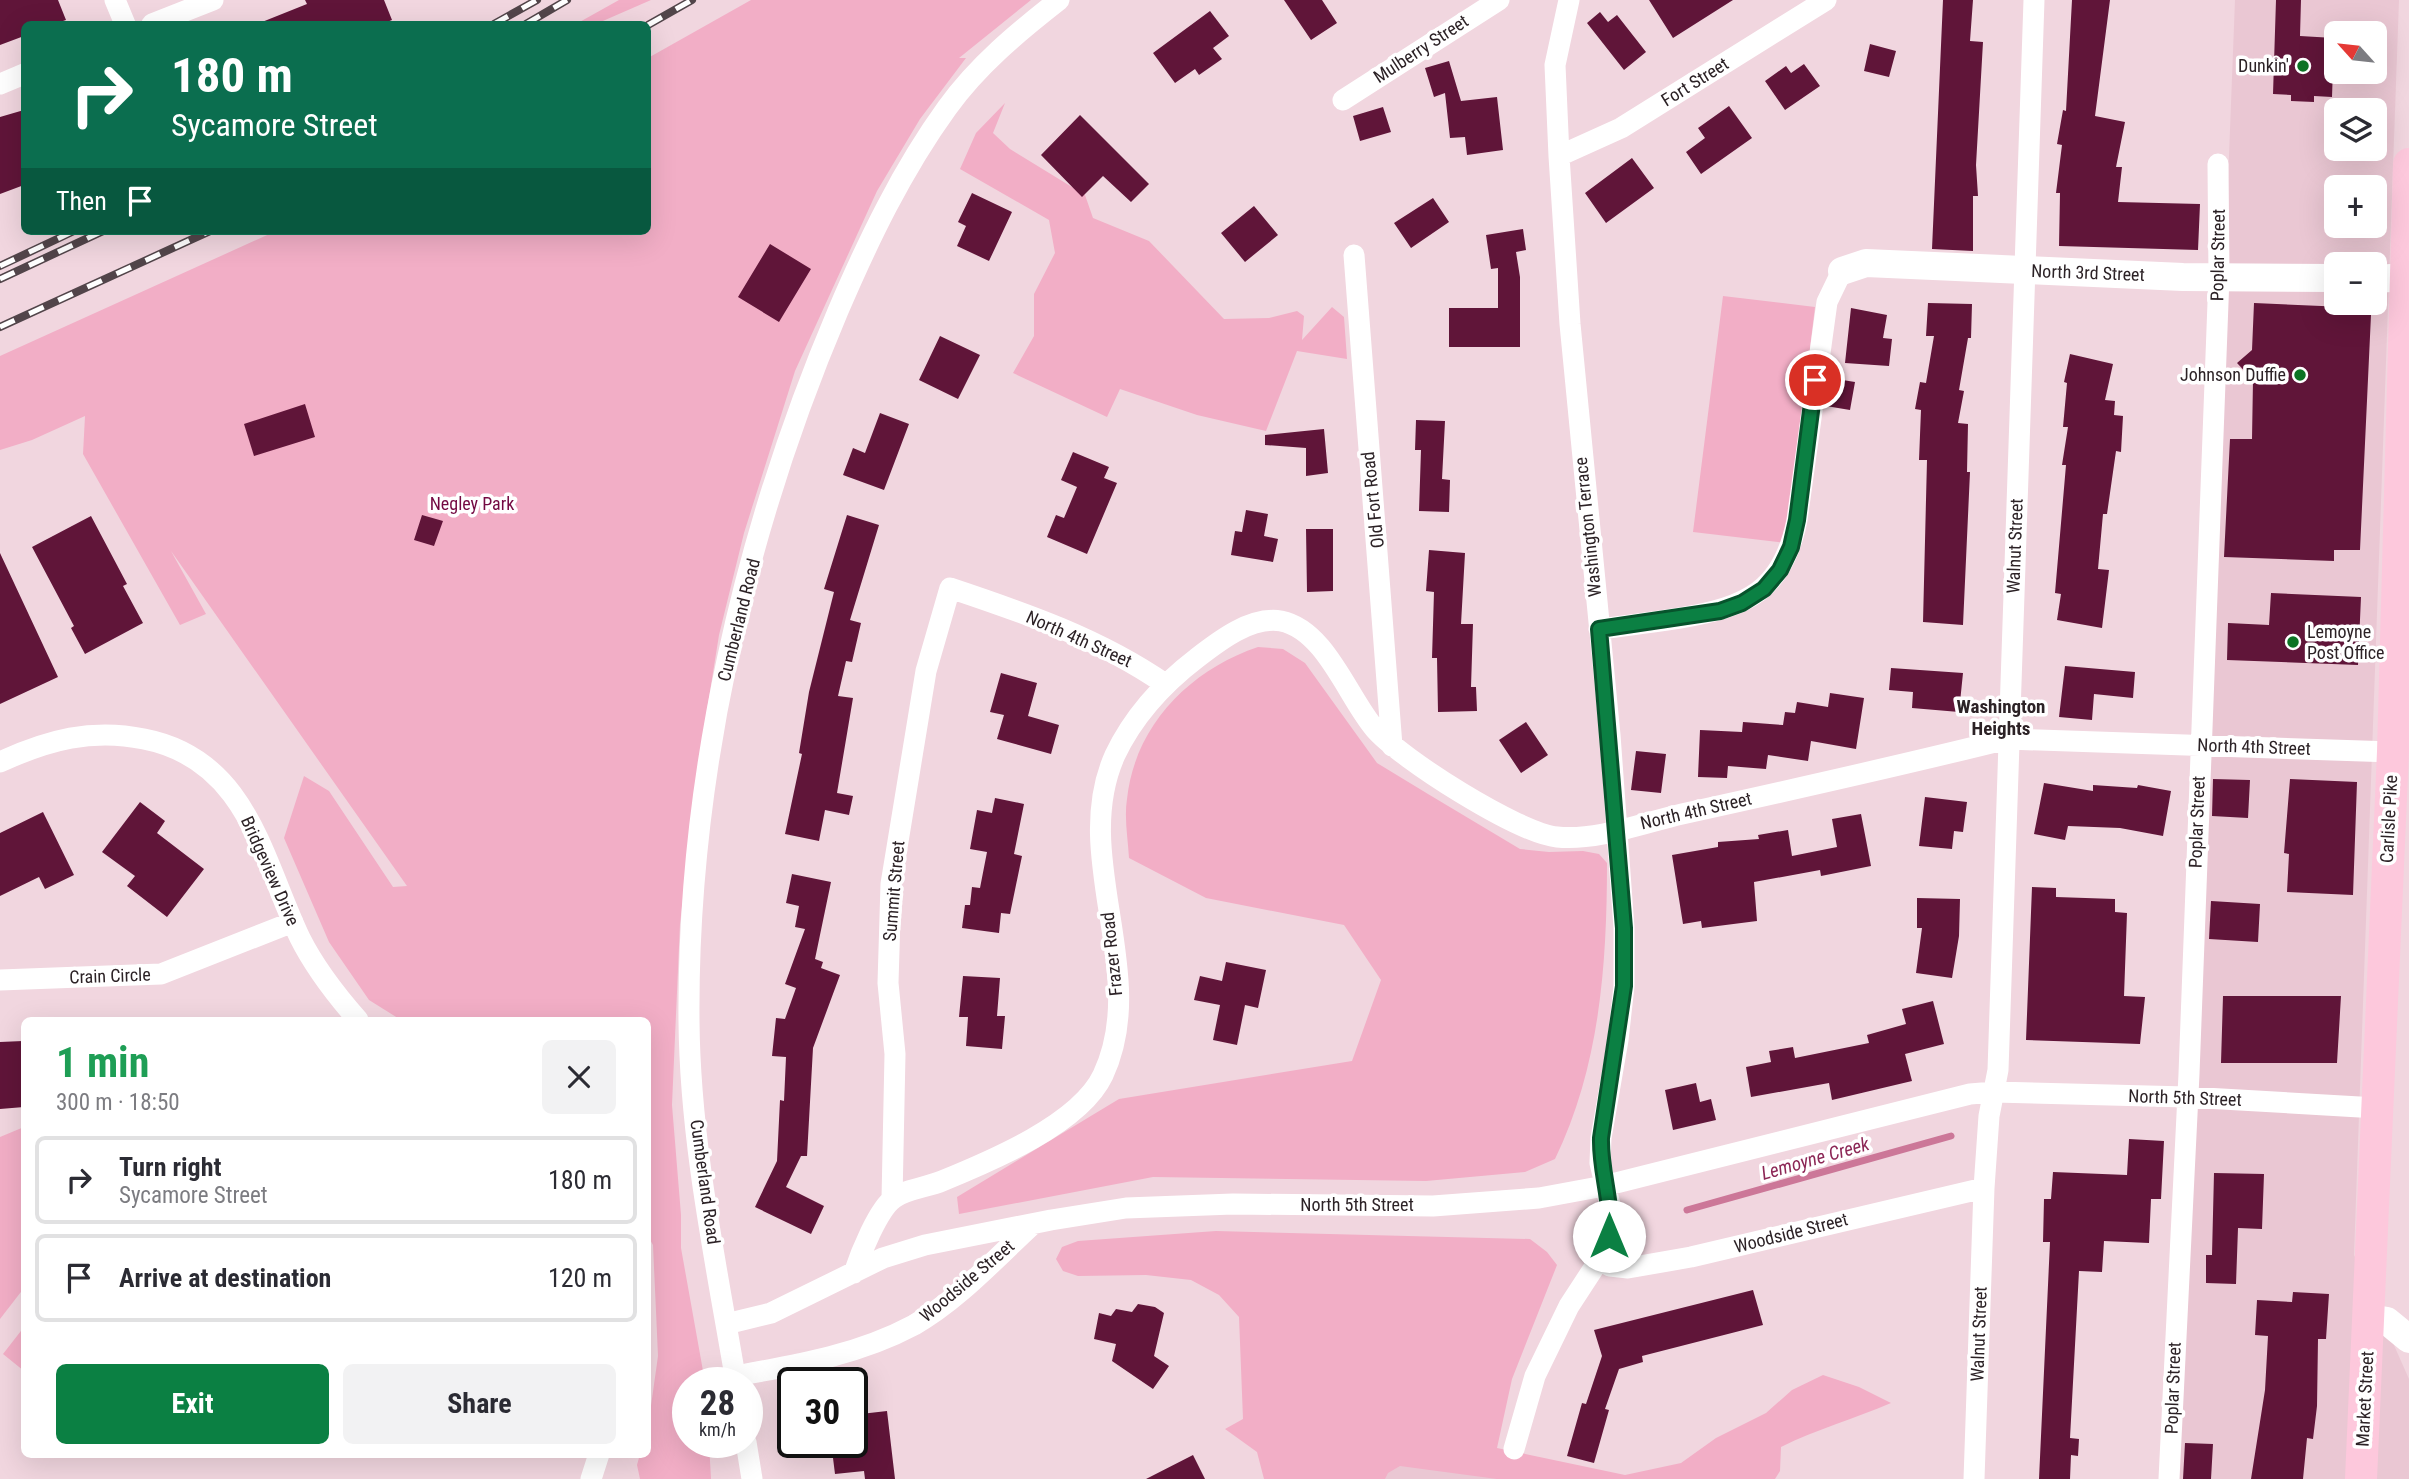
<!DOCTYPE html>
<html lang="en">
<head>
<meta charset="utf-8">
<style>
  :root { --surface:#fff; --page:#f2f2f3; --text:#2b2b33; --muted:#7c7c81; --line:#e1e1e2; --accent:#0b8043 }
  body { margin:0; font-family:"Roboto Condensed",sans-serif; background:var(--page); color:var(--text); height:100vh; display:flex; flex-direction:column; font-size:26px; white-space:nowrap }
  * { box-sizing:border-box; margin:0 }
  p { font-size:23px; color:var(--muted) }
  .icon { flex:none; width:38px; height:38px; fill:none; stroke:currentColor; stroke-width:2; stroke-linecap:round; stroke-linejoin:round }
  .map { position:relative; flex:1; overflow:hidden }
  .details { position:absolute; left:21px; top:1017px; width:630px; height:441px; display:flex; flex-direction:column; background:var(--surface); border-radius:10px; box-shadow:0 7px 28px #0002 }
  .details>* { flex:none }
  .guide { position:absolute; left:21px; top:21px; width:630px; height:214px; border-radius:10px; box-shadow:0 7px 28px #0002; background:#0b6e4f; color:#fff; overflow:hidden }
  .needle { width:46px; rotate:297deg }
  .controls { position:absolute; left:2324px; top:21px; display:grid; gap:14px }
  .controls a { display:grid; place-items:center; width:63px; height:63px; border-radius:10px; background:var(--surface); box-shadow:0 7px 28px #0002; font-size:35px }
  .speed { position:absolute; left:672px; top:1367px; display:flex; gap:14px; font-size:35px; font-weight:700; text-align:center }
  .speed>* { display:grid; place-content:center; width:91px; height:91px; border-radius:50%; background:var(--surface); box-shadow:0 7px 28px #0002; line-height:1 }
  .speed small { font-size:18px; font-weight:400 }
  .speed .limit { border:4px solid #111; border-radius:10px; background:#fff; color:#111 }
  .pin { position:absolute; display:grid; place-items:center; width:60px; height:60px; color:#fff; margin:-30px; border:4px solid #fff; border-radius:50%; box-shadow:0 2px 7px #0007 }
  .me { position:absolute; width:77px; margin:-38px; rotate:0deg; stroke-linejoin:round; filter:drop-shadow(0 0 5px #0008) }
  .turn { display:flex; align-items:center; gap:24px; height:147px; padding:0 35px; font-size:32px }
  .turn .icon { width:91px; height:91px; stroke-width:2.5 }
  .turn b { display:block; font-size:49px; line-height:60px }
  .then { display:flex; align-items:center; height:66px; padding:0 35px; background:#0003; gap:14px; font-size:26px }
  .round { display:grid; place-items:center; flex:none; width:74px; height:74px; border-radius:10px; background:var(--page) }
  .overview { display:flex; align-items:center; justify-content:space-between; height:119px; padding:0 35px }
  h1 { font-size:42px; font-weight:700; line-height:52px; color:#1e9e55 }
  .action { display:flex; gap:14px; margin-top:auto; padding:14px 35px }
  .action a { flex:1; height:80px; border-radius:10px; background:var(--accent); color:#fff; font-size:28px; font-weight:700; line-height:80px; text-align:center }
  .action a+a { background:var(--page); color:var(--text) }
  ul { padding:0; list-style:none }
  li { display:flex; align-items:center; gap:21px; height:88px; margin:0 14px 10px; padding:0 21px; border:4px solid var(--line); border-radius:10px }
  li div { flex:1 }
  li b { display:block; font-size:26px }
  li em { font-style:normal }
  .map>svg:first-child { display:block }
  .built { fill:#eac7d3; fill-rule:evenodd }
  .green { fill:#f2aec6 }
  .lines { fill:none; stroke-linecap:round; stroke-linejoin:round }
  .stream { stroke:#cc7798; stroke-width:7 }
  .building { fill:#601539 }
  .street { stroke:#fff; stroke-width:21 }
  .secondary { stroke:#fff; stroke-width:28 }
  .primary { stroke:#fdc8dc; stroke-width:32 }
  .rail-casing { stroke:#52454a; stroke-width:8 }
  .rail { stroke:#fff; stroke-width:5; stroke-dasharray:16; stroke-linecap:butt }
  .route-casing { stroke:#07532c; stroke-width:18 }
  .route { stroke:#0b8043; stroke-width:12 }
  .poi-dot { fill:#0c7324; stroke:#fff; stroke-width:2.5 }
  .labels { text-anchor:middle; stroke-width:7; stroke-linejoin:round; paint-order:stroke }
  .street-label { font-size:18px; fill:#2c2226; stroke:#fff }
  .poi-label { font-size:18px; fill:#2c2226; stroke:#fff; text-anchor:end }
  .park-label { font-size:18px; fill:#730942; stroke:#fff }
  .neighbourhood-label { font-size:19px; font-weight:bold; fill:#2c2226; stroke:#fff }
  .water-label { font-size:19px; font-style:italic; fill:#8c2756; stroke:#fff }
</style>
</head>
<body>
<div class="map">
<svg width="2409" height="1479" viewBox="0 0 2409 1479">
  <rect width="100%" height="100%" fill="#f1d6df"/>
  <!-- built -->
  <path class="built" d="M2235 0H2399L2354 1255 2409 1379V1479H2178ZM2336 33H2375V72H2336ZM2336 110H2375V149H2336ZM2336 187H2375V226H2336ZM2336 264H2375V303H2336Z
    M1402 1460 1586 1479H1359Z"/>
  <!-- green -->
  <path class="green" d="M619 0H651L596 24H576Z
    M751 0H1031L959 58H966L920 119 877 191 795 371 744 533 719 635 699 760 680 924 672 1105 681 1215V1248L705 1382H688V1442H709L711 1479H640L637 1465 640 1454H648V1427L658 1356 653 1245 648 1236V1020H401L369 1000 329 942 284 838 304 776 329 791 393 887 407 886 171 551 206 614 180 625 83 454 85 416 32 440 0 450V356L276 231H648V58Z
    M1005 103 993 133 1010 149 1085 195 1093 218 1149 241 1224 319 1269 318 1297 311 1304 316 1302 340 1332 307 1344 317 1347 359 1297 351 1266 431 1197 415 1120 389 1107 417 1013 373 1034 336V294L1055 253 1049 220 960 169 976 133Z
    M1723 296 1815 307 1786 543 1693 532Z
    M1258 647 1283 649 1305 663 1377 763 1428 794 1520 849 1549 852 1583 851 1599 854 1607 863C1607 964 1600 1066 1555 1159L1525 1172 1426 1181 1153 1177 959 1214 957 1197 1119 1099 1352 1061 1381 980 1344 925 1206 898 1129 858C1128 839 1124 818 1127 799 1135 725 1190 670 1258 647Z
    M24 1127V1288L0 1319V1137Z
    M1216 1231 1530 1239 1547 1252 1557 1265 1512 1379 1497 1448 1625 1475 1681 1463 1716 1438 1766 1413 1792 1390 1823 1375 1859 1387 1891 1403C1854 1419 1817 1429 1781 1447L1780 1471 1775 1479H1497L1400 1466 1388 1473 1385 1479H1264L1257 1452 1225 1429 1243 1419 1239 1317 1219 1295 1191 1280 1146 1275 1078 1276 1063 1271 1056 1259 1062 1247 1078 1241Z
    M24 1327V1371L3 1354Z"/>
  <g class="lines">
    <!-- stream -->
    <path class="stream" d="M1687 1210 1951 1136"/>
  </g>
  <!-- building -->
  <path class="building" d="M0 0H58L66 20 54 24H24V36L0 45Z
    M305 0H384L392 20 382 24H257L307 4Z
    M1284 0H1322L1337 23 1311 40Z
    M1649 0H1733L1673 38Z
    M1943 0H1973L1970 41 1983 42 1976 165 1978 196H1973V251L1932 249Z
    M2072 0H2110L2095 116 2125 122 2116 167H2122L2118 202 2200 204 2198 250 2059 246 2060 193H2056L2062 145 2057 144 2063 110 2066 111Z
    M2276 0H2301L2300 36 2334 38 2332 97 2314 96V102L2291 101V95L2273 94Z
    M1210 11 1229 36 1213 48 1222 59 1199 75 1195 69 1175 83 1153 53Z
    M1600 12 1608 22 1617 15 1646 52 1624 70 1587 23Z
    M1870 44 1896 51 1889 77 1864 71Z
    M1449 61 1461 101 1497 97 1503 150 1467 155 1465 137 1450 138 1445 93 1434 97 1425 68Z
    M1804 64 1820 86 1785 110 1765 81 1786 66 1791 73Z
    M1729 106 1752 138 1701 174 1686 152 1705 138 1698 128Z
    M1383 107 1391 132 1360 141 1353 116Z
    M24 110V185L0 194V117Z
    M1080 115 1149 184 1131 202 1103 176 1082 197 1041 155Z
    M1632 158 1654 188 1606 223 1585 193Z
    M972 193 1012 212 989 261 957 246 966 226 958 222Z
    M1433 198 1449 222 1411 248 1394 223Z
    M1254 206 1278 235 1245 262 1221 233Z
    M1523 229 1526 250 1516 252 1520 277V347H1449V308H1498V268L1491 269 1486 235Z
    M770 244 811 269 779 322 738 297Z
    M1928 303 1972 304 1971 338H1968L1959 390 1964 391 1958 423 1968 424 1967 472H1970L1963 625 1923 622 1927 460H1919L1921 410 1915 409 1920 382 1926 383 1934 336H1926Z
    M2254 303 2345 307V314L2371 315 2360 550H2334V561L2224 557 2230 439H2252L2253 380 2237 363 2252 350Z
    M1851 308 1887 315 1883 338 1892 339 1889 366 1845 363Z
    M940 336 980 355 958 399 919 380Z
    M2070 354 2113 364 2105 400 2115 401 2114 415 2123 416 2121 452 2116 451 2107 514H2103L2098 569 2109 570 2102 628 2057 620 2061 594 2055 593 2066 465H2062L2068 427H2063L2067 383 2064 382Z
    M1830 378 1855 382 1850 410 1826 406Z
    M305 404 315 437 254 456 244 424Z
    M880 413 909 424 884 490 843 475 853 448 865 453Z
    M1416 420 1445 421 1442 479 1450 480 1449 512 1419 511 1421 450H1415Z
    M1324 429 1328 473 1306 476V448L1265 445V435Z
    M1073 452 1109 467 1104 478 1117 483 1087 554 1047 537 1056 515 1064 518 1077 487 1061 480Z
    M1246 510 1268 514 1264 536 1278 539 1273 562 1231 555 1235 531 1242 532Z
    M422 515 443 521 434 546 414 540Z
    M847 515 879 525 850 620 861 623 852 662 846 661 838 696 853 698 837 793 853 796 849 815 825 810 819 841 785 834 802 754 799 753 809 692 834 592 824 589Z
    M91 516 127 584 123 586 143 623 85 654 71 628 74 626 32 547Z
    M1306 529H1333V591L1307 592Z
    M1429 550 1465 553 1461 624H1473L1471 687H1476L1477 711 1438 712 1437 658H1432L1434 592 1426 591Z
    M0 553 58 677 0 704Z
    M2271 593 2361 597 2358 665 2227 660 2228 623 2269 625Z
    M2065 666 2135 672 2133 698 2094 694 2092 720 2059 717Z
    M1891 668 1963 673 1959 712 1912 708 1913 692 1889 690Z
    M1001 673 1037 683 1028 716 1059 725 1051 754 997 739 1004 715 990 712Z
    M1830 693 1864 698 1856 749 1811 741 1808 761 1768 755 1766 769 1728 766 1727 778 1698 777 1700 730 1742 732 1743 722 1783 725 1785 712 1795 713 1797 702 1828 707Z
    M1526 722 1548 755 1521 773 1499 740Z
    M1636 751 1666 754 1661 793 1631 790Z
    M2213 779 2250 780 2248 818 2212 816Z
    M2290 779 2357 782 2353 895 2287 892 2289 854 2284 853Z
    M2044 783 2093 791V785L2137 788 2138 785 2171 791 2163 836 2120 828 2068 826 2065 840 2034 834Z
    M1925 797 1967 802 1963 832 1954 831 1952 849 1919 846Z
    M995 798 1024 804 1014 854 1022 856 1010 914 1001 913 999 933 962 928 965 905H970L972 887 980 888 987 852 970 849 977 810 992 813Z
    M140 802 165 821 157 833 204 869 167 917 127 886 135 876 102 852Z
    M43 812 74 875 45 889 39 877 0 896V833Z
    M1861 814 1871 866 1821 876 1820 870 1754 882 1757 921 1702 928 1701 921 1683 924 1672 855 1718 847V842L1759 839 1758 835 1788 830 1792 856 1837 847 1832 819Z
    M792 874 831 882 815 959 823 962 821 968 840 975 813 1048 807 1156H801L786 1187 824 1206 811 1234 755 1207 777 1161 780 1100 784 1101 786 1057 772 1056 776 1018 785 1019 796 988 785 984 805 929 795 927 799 906 786 903Z
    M2032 887 2056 888V897L2115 899V912L2127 913 2124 996 2145 997 2140 1044 2026 1040Z
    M1917 898 1960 899 1959 936 1952 978 1916 973 1922 928H1917Z
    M2211 901 2260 904 2258 942 2209 939Z
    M1226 962 1266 970 1258 1008 1245 1005 1237 1045 1213 1040 1220 1005 1194 1000 1200 976 1222 981Z
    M963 976 1000 978 997 1016H1005L1002 1049 966 1046 968 1017H959Z
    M2223 996H2341L2337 1063H2221Z
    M1933 1001 1944 1044 1905 1054 1912 1081 1832 1100 1829 1083 1751 1097 1746 1067 1771 1062 1769 1051 1793 1047 1795 1058 1869 1043 1867 1035 1906 1024 1902 1009Z
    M23 1041 24 1107 0 1109V1042Z
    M1696 1083 1700 1102 1711 1099 1716 1120 1673 1130 1665 1090Z
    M2129 1139 2164 1141 2161 1199H2151L2149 1243 2104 1241 2102 1272 2079 1271 2070 1438 2079 1439 2078 1456 2071 1455 2070 1479H2039L2050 1242H2043L2044 1199H2051L2053 1172 2127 1175Z
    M2214 1173 2264 1174 2262 1229 2238 1228 2236 1284 2206 1283V1255H2212Z
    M1753 1290 1763 1325 1642 1356 1643 1362 1619 1369 1605 1409 1609 1410 1594 1463 1567 1456 1582 1403 1586 1404 1602 1356 1594 1330Z
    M2293 1292 2329 1294 2326 1339H2318L2317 1406 2313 1439 2307 1438 2303 1479H2251L2265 1390 2268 1336 2255 1335 2257 1300 2292 1302Z
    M1138 1304 1155 1307 1164 1313 1154 1356 1169 1366 1153 1389 1112 1361 1116 1344 1094 1339 1099 1313 1111 1316 1116 1309 1132 1312Z
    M887 1411 895 1479H865L864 1471 835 1474 831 1442H852V1415Z
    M2185 1443 2213 1444 2211 1479H2183Z
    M1193 1455 1205 1479H1146Z"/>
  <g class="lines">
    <!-- street -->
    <path class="street" d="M115 0 125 24
      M152 24 213 0
      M0 84 24 74
      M1343 100 1499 0
      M1559 156 1621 128 1826 0
      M1354 255 1392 746
      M1599 629C1626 626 1653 622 1680 618 1747 607 1783 591 1797 520L1827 302 1842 271
      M0 762C48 740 92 728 144 739 247 759 262 858 300 938 315 968 336 995 358 1020
      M0 980 161 974 293 922
      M892 1199 895 1054 888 983 891 884 926 671 950 588C1025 613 1100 639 1165 684
      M1599 1260 1610 1266 1628 1268 1691 1257 1984 1188
      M854 1273C860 1255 878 1209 894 1198 906 1189 928 1187 942 1181 991 1161 1080 1124 1103 1075 1151 973 1069 857 1115 755 1134 715 1163 684 1197 658 1219 641 1251 616 1281 621 1326 630 1348 698 1375 729 1401 759 1518 833 1557 837 1597 841 1643 823 1682 814 1791 790 1899 766 2007 739L2393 752
      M726 1324 771 1313 883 1258 925 1245 1051 1220 1126 1208 1233 1204 1433 1206 1539 1198 1604 1186 1970 1094 1994 1092 2187 1097 2377 1108
      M735 1376C797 1365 858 1355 914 1325 958 1300 995 1259 1032 1225
      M736 1382C716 1263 690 1142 689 1021 687 780 744 532 838 311 868 241 902 170 947 108 977 66 1018 32 1059 0
      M746 1442 752 1479
      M1514 1449 1535 1376 1569 1306 1599 1260 1609 1236 1610 1205 1600 1163 1601 1138 1618 1040 1624 986V928L1610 735 1570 324 1559 156 1555 65 1569 0
      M591 1479 599 1454
      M1974 1479 1984 1188 1989 1116 1998 1070 2034 0
      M2169 1479 2189 1074 2219 276 2218 164"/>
    <!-- secondary -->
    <path class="secondary" d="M1842 271 1866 263 2183 277 2336 278
      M2375 279 2407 277
      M2370 1318 2387 1321 2409 1339"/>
    <!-- primary -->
    <path class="primary" d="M2361 1479 2393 752 2409 164"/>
    <!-- rail casing -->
    <g class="rail-casing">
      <path id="rail" d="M494 24 537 0
        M526 24 567 0
        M648 25 692 0
        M0 266 74 231
        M0 279 103 231
        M0 327 210 231"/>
    </g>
    <!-- rail -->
    <use href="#rail" class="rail"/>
  </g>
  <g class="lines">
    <!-- route casing -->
    <g class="route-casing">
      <path id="route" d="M1609 1236C1613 1203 1600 1172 1601 1138L1624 986V928L1599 629 1720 611 1742 603 1764 589 1780 570 1791 547 1797 520 1815 380"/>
    </g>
    <!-- route -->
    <use href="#route" class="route"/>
  </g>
  <!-- markers -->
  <g class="poi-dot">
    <circle cx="2303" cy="66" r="7"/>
    <circle cx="2300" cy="375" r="7"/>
    <circle cx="2293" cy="642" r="7"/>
  </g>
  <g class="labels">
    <!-- street labels -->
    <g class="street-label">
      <text transform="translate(1421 49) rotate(-33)" y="6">Mulberry Street</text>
      <text transform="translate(1695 82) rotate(-32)" y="6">Fort Street</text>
      <text transform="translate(2218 255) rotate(-89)" y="6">Poplar Street</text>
      <text transform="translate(2088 273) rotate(2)" y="6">North 3rd Street</text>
      <text transform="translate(1373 500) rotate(-96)" y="6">Old Fort Road</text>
      <text transform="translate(1588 527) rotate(-96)" y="6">Washington Terrace</text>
      <text transform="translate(2015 546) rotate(-88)" y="6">Walnut Street</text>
      <text transform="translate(739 620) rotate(-76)" y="6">Cumberland Road</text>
      <text transform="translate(1079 639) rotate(24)" y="6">North 4th Street</text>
      <text transform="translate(2254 747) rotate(2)" y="6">North 4th Street</text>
      <text transform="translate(1696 811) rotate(-13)" y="6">North 4th Street</text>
      <text transform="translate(2389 819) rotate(-87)" y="6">Carlisle Pike</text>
      <text transform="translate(2197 822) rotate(-88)" y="6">Poplar Street</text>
      <text transform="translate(270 871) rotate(66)" y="6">Bridgeview Drive</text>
      <text transform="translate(894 891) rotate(-85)" y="6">Summit Street</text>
      <text transform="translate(1112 954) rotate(-96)" y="6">Frazer Road</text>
      <text transform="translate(110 976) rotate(-2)" y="6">Crain Circle</text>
      <text transform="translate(2185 1098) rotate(2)" y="6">North 5th Street</text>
      <text transform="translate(705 1182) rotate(82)" y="6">Cumberland Road</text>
      <text x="1357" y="1211">North 5th Street</text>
      <text transform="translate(1791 1233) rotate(-14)" y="6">Woodside Street</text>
      <text transform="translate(967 1281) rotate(-40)" y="6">Woodside Street</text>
      <text transform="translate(1979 1334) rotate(-88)" y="6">Walnut Street</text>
      <text transform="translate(2173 1388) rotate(-88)" y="6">Poplar Street</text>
      <text transform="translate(2365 1399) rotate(-87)" y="6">Market Street</text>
    </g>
    <!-- poi labels -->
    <g class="poi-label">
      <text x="2289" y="72">Dunkin'</text>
      <text x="2286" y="381">Johnson Duffie</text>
      <text x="2307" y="638" text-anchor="start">Lemoyne<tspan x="2307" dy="21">Post Office</tspan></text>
    </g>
    <!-- park labels -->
    <g class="park-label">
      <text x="472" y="510">Negley Park</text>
    </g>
    <!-- neighbourhood labels -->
    <g class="neighbourhood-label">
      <text x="2001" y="713">Washington<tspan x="2001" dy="22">Heights</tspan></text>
    </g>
    <!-- water labels -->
    <g class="water-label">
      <text transform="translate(1815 1158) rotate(-16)" y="7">Lemoyne Creek</text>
    </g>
  </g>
</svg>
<div class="controls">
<a><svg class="needle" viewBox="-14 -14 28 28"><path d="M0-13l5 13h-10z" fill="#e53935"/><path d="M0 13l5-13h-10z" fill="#7c7c81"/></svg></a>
<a><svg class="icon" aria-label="layers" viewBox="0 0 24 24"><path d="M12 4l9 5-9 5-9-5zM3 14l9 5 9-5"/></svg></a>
<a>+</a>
<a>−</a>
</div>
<div class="speed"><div>28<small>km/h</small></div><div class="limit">30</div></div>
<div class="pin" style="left:1815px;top:380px;background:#d93025"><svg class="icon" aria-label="arrive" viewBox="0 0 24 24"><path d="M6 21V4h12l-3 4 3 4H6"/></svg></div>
<svg class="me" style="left:1609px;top:1236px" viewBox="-20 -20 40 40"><circle r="19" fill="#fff"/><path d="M0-13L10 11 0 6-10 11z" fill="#0b8043"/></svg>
<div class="guide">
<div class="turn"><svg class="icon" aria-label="right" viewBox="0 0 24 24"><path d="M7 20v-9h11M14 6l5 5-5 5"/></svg><div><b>180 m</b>Sycamore Street</div></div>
<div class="then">Then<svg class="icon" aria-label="arrive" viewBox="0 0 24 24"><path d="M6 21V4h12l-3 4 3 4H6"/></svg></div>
</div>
<section class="details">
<div class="overview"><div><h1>1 min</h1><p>300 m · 18:50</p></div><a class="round"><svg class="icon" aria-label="close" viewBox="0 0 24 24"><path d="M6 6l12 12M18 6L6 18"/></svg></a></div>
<ul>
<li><svg class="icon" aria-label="right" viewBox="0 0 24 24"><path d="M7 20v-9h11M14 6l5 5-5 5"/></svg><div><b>Turn right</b><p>Sycamore Street</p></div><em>180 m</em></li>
<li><svg class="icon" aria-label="arrive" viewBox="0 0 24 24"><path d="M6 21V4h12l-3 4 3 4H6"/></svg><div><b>Arrive at destination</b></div><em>120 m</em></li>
</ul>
<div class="action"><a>Exit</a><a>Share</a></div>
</section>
</div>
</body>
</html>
